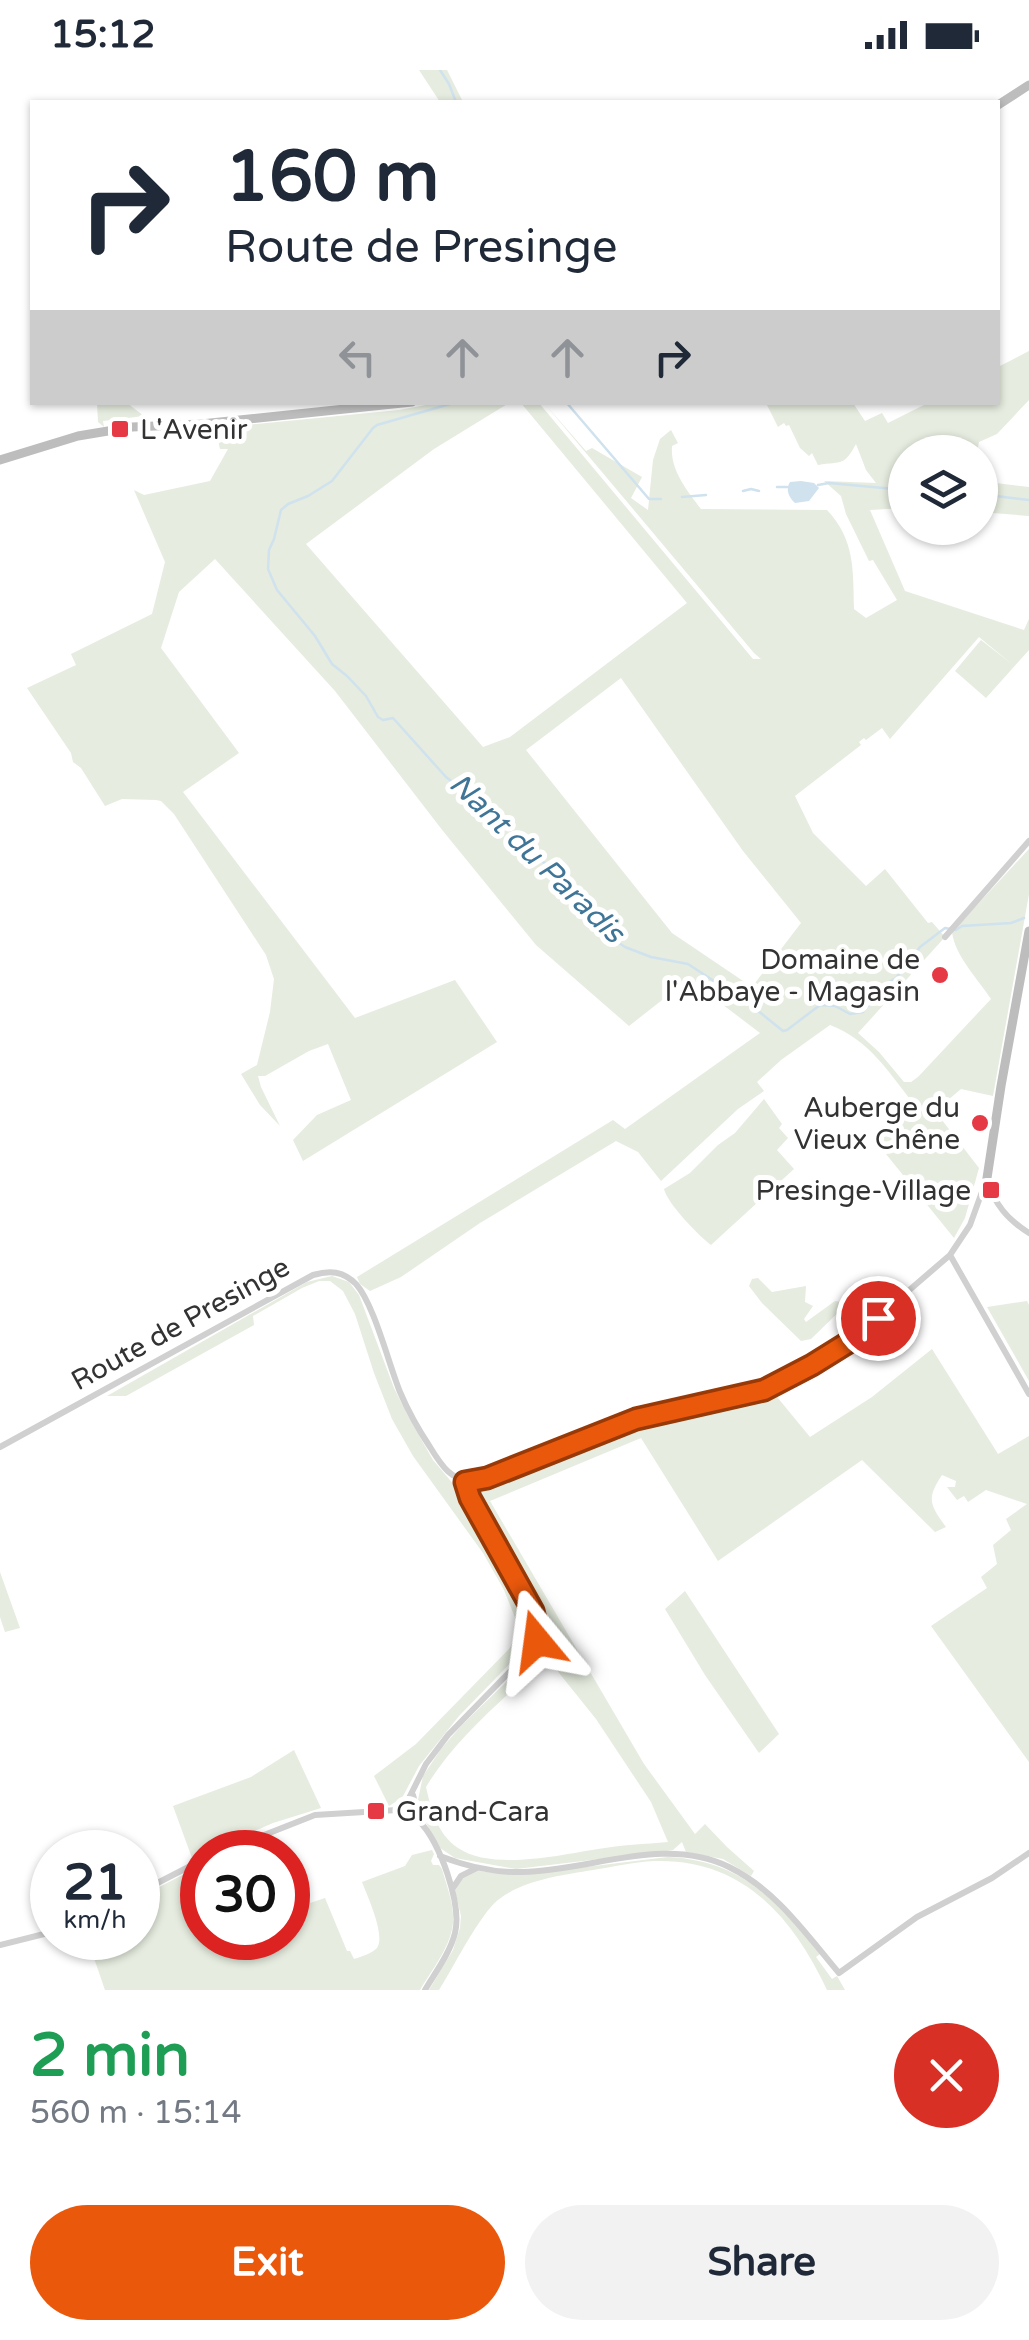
<!DOCTYPE html>
<html lang="en">
<head>
<meta charset="utf-8">
<style>
  :root { --surface:#fff; --page:#f2f2f3; --text:#1f2937; --muted:#747a83; --accent:#ea580c }
  body { margin:0; font-family:"Varela Round",sans-serif; background:var(--page); color:var(--text); height:100vh; display:flex; flex-direction:column; font-size:38px; white-space:nowrap }
  * { box-sizing:border-box; margin:0 }
  p { font-size:32px; color:var(--muted) }
  .icon { flex:none; width:55px; height:55px; fill:none; stroke:currentColor; stroke-width:2; stroke-linecap:round; stroke-linejoin:round }
  .map { position:relative; height:1920px; overflow:hidden }
  .sheet { display:flex; flex-direction:column; background:var(--surface); flex:1 }
  .sheet>* { flex:none }
  .banner { position:absolute; left:30px; top:30px; width:970px; height:305px; border-radius:0px; box-shadow:0 2px 8px #0004; background:#fff; color:var(--text); overflow:hidden }
  .tools { position:absolute; left:888px; top:365px; display:grid; gap:20px }
  .tools a { display:grid; place-items:center; width:110px; height:110px; border-radius:50%; background:var(--surface); box-shadow:0 2px 8px #0004; font-size:50px }
  .speed { position:absolute; left:30px; top:1760px; display:flex; gap:20px; font-size:50px; font-weight:700; text-align:center }
  .speed>* { display:grid; place-content:center; width:130px; height:130px; border-radius:50%; background:var(--surface); box-shadow:0 2px 8px #0004; line-height:1 }
  .speed small { font-size:25px; font-weight:400 }
  .speed .limit { border:15px solid #d22; background:#fff; color:#111 }
  .pin { position:absolute; display:grid; place-items:center; width:85px; height:85px; color:#fff; margin:-42px; border:5px solid #fff; border-radius:50%; box-shadow:0 2px 10px #0007 }
  .me { position:absolute; width:110px; margin:-55px; rotate:344deg; stroke-linejoin:round; filter:drop-shadow(0 0 8px #0008) }
  .turn { display:flex; align-items:center; gap:35px; height:210px; padding:0 30px; font-size:45px }
  .turn .icon { width:130px; height:130px; stroke-width:2.5 }
  .turn b { display:block; font-size:70px; line-height:85px }
  .lanes { display:flex; align-items:center; height:95px; padding:0 30px; background:#0003; justify-content:center; gap:50px; direction:ltr }
  .lanes .off { opacity:.35 }
  .round { display:grid; place-items:center; flex:none; width:105px; height:105px; border-radius:52px; background:var(--page) }
  .overview { display:flex; align-items:center; justify-content:space-between; height:170px; padding:0 30px }
  h1 { font-size:60px; font-weight:800; line-height:75px; color:#1e9e55 }
  .primary-button { display:flex; gap:20px; margin-top:auto; padding:20px 30px }
  .primary-button a { flex:1; height:115px; border-radius:60px; background:var(--accent); color:#fff; font-size:40px; font-weight:800; line-height:115px; text-align:center }
  .primary-button a+a { background:var(--page); color:var(--text) }
  .status { display:flex; justify-content:space-between; align-items:center; height:70px; padding:0 50px; background:var(--surface); direction:ltr }
  .status svg { height:28px; fill:currentColor }
  .map>svg:first-child { display:block }
  .green { fill:#e6ecdf; fill-rule:evenodd }
  .water { fill:#cfe2ee }
  .lines { fill:none; stroke-linecap:round; stroke-linejoin:round }
  .stream { stroke:#cfe2ee; stroke-width:2.5 }
  .street { stroke:#d0d0d0; stroke-width:6 }
  .secondary { stroke:#bdbdbd; stroke-width:9 }
  .route-casing { stroke:#983908; stroke-width:25 }
  .route { stroke:#ea580c; stroke-width:18 }
  .poi-dot { fill:#e63946; stroke:#fff; stroke-width:4 }
  .labels { text-anchor:middle; stroke-width:10; stroke-linejoin:round; paint-order:stroke }
  .poi-label { font-size:28px; fill:#333; stroke:#fff; text-anchor:end }
  .street-label { font-size:28px; fill:#333; stroke:#fff }
  .water-label { font-size:30px; font-style:italic; fill:#3f7597; stroke:#fff }
</style>
</head>
<body>
<div class="status"><b>15:12</b><svg viewBox="0 0 49 12"><path d="M0 12V9h3v3zM5 12V6h3v6zM10 12V3h3v9zM15 12V0h3v12zM26 1h20v11H26zM47 4h2v5h-2z"/></svg></div>
<div class="map">
<svg width="1029" height="1920" viewBox="0 0 1029 1920">
  <rect width="100%" height="100%" fill="#fff"/>
  <!-- green -->
  <path class="green" d="M419 0H447L463 32H440Z
    M1029 281V330L997 364 979 372 977 382H905V438L870 440 905 521 1024 560 1029 549V580L986 628 955 601 981 570 1013 595 979 567 890 669 882 658 866 670 864 668 859 672 861 675 795 726 813 763 866 816 885 799 928 853 932 852 945 867 858 963 879 982 904 1012H911L918 1007 991 929C978 909 955 886 952 862L1029 779V824L993 1026 961 1019 935 1041 979 1098 965 1148 954 1168 873 1068 913 1033C888 1001 869 970 830 955L781 990 757 1012 764 1021 738 1039 661 1111 638 1082 616 1071 480 1153 401 1207 370 1221 360 1214 357 1207 613 1050 625 1059 760 963 689 909 629 956 536 875 443 761 335 621 215 489 179 522 161 578 239 683 183 722 355 948 455 910 497 972 303 1091 293 1070 317 1045 351 1030 328 974 309 981 265 1006H258L261 1017 280 1056 260 1035 241 1004 257 995 270 942 274 909 266 885 174 744 161 731 156 730 122 729 105 736 81 698 73 692 71 683 27 618 76 595 71 584 152 544 165 492 134 420 144 425 210 411 228 379H220L215 358 399 340 442 332 509 333 434 379 306 474 483 677 510 667 687 533 521 333H539L753 589H761L754 583 544 333 586 381 592 378 642 407 631 428 648 440 653 390 660 369 671 360 678 373 672 376C670 400 687 420 701 439L827 440C855 470 853 499 854 539L866 548 897 530 873 490 869 491 846 444 841 426 824 411 876 413 866 400 856 374C844 396 843 391 818 395L812 383 809 386 800 378 789 355 786 356 784 353 778 357 766 333H853L865 351 882 343 888 353 928 333 998 332V297ZM621 608 743 781 801 853 752 917 672 863 526 680Z
    M97 333H127L144 346 103 351 104 357 98 352Z
    M980 411 1029 417V446L980 442Z
    M764 1029 782 1054 779 1058 788 1068 777 1080 794 1099 711 1175C699 1166 667 1133 664 1119L690 1103 718 1075 735 1063Z
    M332 1206 349 1212 359 1225 394 1318 409 1348 433 1390 465 1428 521 1527 532 1556 529 1574 459 1646 419 1696 402 1728 389 1736 374 1706 416 1674 509 1579 516 1567V1550L504 1520 483 1483 413 1386 392 1349 374 1303 355 1244 343 1221 330 1211H319L302 1218 253 1246 254 1255 126 1326H107L307 1212Z
    M758 1208 772 1222 806 1216 805 1232 813 1236 804 1249 806 1252 835 1231 848 1233 811 1269 801 1271 762 1233 749 1216 752 1209Z
    M1027 1231 1029 1235V1311L987 1237Z
    M932 1279 998 1384 1029 1366V1692L931 1556 987 1518 981 1507 997 1494 993 1475 1011 1460 1006 1449 1027 1434 986 1420 968 1432 964 1426 957 1430 947 1417H955L956 1411 942 1405C926 1429 930 1435 946 1457L935 1462 862 1390 718 1491 641 1368 490 1431 644 1694 695 1764 705 1754 727 1777 754 1801 751 1806 723 1789 686 1782 682 1772 673 1780 667 1781 516 1799 455 1788 440 1778 424 1749 418 1730 423 1706 441 1679 461 1656 535 1584 545 1568C532 1521 504 1480 480 1439L478 1425 480 1417 526 1394 632 1354 758 1327 773 1322 810 1367 872 1327ZM547 1588 596 1649 651 1732 668 1772C645 1774 621 1775 598 1779 560 1785 492 1801 458 1778 437 1764 431 1739 426 1717 455 1668 506 1627 547 1588Z
    M0 1502 20 1558 5 1562 0 1547Z
    M685 1521 779 1664 759 1683 705 1605 665 1539Z
    M294 1680 321 1738 273 1753 192 1788 173 1736 251 1707Z
    M432 1780 434 1784 431 1791 433 1795H439L442 1799C446 1814 453 1831 453 1846 455 1872 432 1899 420 1920H105L87 1868H138V1828L202 1795V1818L192 1822 195 1830 189 1833 196 1851 202 1849V1868H288V1845L295 1838 325 1828 347 1881H350L354 1889C360 1887 373 1883 377 1878 386 1866 367 1825 362 1812L405 1796 412 1785Z
    M668 1787C743 1791 775 1830 820 1884L816 1887 832 1909 837 1906 845 1920H827C792 1846 742 1788 654 1791 633 1792 613 1797 593 1800 562 1805 523 1810 498 1830 480 1844 453 1898 439 1920H429L453 1880 460 1858 461 1846 455 1821 462 1809 478 1801 520 1805Z"/>
  <!-- water -->
  <path class="water" d="M801 411 814 413 819 418 809 431 795 433C789 428 785 419 790 412Z"/>
  <g class="lines">
    <!-- stream -->
    <path class="stream" d="M440 0 449 14 456 32
      M457 332 377 355 373 358 332 411 308 426 288 434 281 440 274 469 269 480 268 499 277 520 315 566 332 594 347 606 366 626 378 647 383 650 393 648 446 707 491 742 558 806 613 869 625 877 651 887 688 894 752 936 783 961 787 960 820 935 835 936 850 944 863 942 886 914 896 908 920 877 945 858 956 860 962 856 1011 853 1024 848
      M566 332 649 429H661
      M818 415 829 413 905 420
      M777 417H787
      M743 421 751 419 759 421
      M980 424 1029 430
      M682 427 706 425"/>
    <!-- street -->
    <path class="street" d="M945 867 1029 771
      M987 1109C994 1134 1008 1150 1029 1163
      M950 1185 1029 1324
      M0 1377 313 1205C330 1200 343 1201 356 1214 374 1234 389 1295 400 1322 408 1341 418 1359 430 1377 441 1395 452 1413 476 1411L636 1349 764 1320 812 1295 849 1272 950 1185 970 1155 987 1108
      M413 1725 420 1751
      M398 1741C405 1743 414 1745 419 1751 440 1771 462 1835 455 1863 450 1883 435 1903 425 1920
      M221 1782 315 1745 397 1740 408 1730 426 1694 448 1665 533 1578 538 1561 533 1541 470 1428 465 1412
      M440 1786C465 1796 496 1803 523 1802 590 1801 664 1765 729 1797 776 1820 806 1864 839 1903L917 1847 992 1808 1029 1783
      M453 1818 461 1806 477 1798
      M138 1823 202 1790
      M0 1875 52 1862"/>
    <!-- secondary -->
    <path class="secondary" d="M998 35 1029 15
      M0 390 78 366 132 357 201 354 412 332
      M987 1108 1001 1016 1029 861"/>
  </g>
  <g class="lines">
    <!-- route casing -->
    <g class="route-casing">
      <path id="route" d="M537 1571 538 1561 533 1541 470 1428 465 1412 487 1408 636 1349 764 1320 812 1295 849 1272 878 1248"/>
    </g>
    <!-- route -->
    <use href="#route" class="route"/>
  </g>
  <!-- markers -->
  <g class="poi-dot">
    <rect x="110" y="349" width="20" height="20" rx="5"/>
    <circle cx="940" cy="905" r="10"/>
    <circle cx="980" cy="1053" r="10"/>
    <rect x="981" y="1110" width="20" height="20" rx="5"/>
    <rect x="366" y="1731" width="20" height="20" rx="5"/>
  </g>
  <g class="labels">
    <!-- poi labels -->
    <g class="poi-label">
      <text x="140" y="369" text-anchor="start">L'Avenir</text>
      <text x="920" y="899">Domaine de<tspan x="920" dy="32">l'Abbaye - Magasin</tspan></text>
      <text x="960" y="1047">Auberge du<tspan x="960" dy="32">Vieux Chêne</tspan></text>
      <text x="971" y="1130">Presinge-Village</text>
      <text x="396" y="1751" text-anchor="start">Grand-Cara</text>
    </g>
    <!-- street labels -->
    <g class="street-label">
      <text transform="translate(180 1253) rotate(-29)" y="10">Route de Presinge</text>
    </g>
    <!-- water labels -->
    <g class="water-label">
      <text transform="translate(537 788) rotate(44)" y="10">Nant du Paradis</text>
    </g>
  </g>
</svg>
<div class="tools">
<a><svg class="icon" aria-label="layers" viewBox="0 0 24 24"><path d="M12 4l9 5-9 5-9-5zM3 14l9 5 9-5"/></svg></a>
</div>
<div class="speed"><div>21<small>km/h</small></div><div class="limit">30</div></div>
<div class="pin" style="left:878px;top:1248px;background:#d93025"><svg class="icon" aria-label="arrive" viewBox="0 0 24 24"><path d="M6 21V4h12l-3 4 3 4H6"/></svg></div>
<svg class="me" style="left:537px;top:1571px" viewBox="-20 -20 40 40"><path d="M0-17L14 15 0 8-14 15z" fill="#ea580c" stroke="#fff" stroke-width="4"/></svg>
<div class="banner">
<div class="turn"><svg class="icon" aria-label="right" viewBox="0 0 24 24"><path d="M7 20v-9h11M14 6l5 5-5 5"/></svg><div><b>160 m</b>Route de Presinge</div></div>
<div class="lanes"><svg class="icon off" aria-label="left" viewBox="0 0 24 24"><path d="M17 20v-9H6M10 6l-5 5 5 5"/></svg><svg class="icon off" aria-label="ahead" viewBox="0 0 24 24"><path d="M12 20V5M6 11l6-6 6 6"/></svg><svg class="icon off" aria-label="ahead" viewBox="0 0 24 24"><path d="M12 20V5M6 11l6-6 6 6"/></svg><svg class="icon" aria-label="right" viewBox="0 0 24 24"><path d="M7 20v-9h11M14 6l5 5-5 5"/></svg></div>
</div>
</div>
<section class="sheet">
<div class="overview"><div><h1>2 min</h1><p>560 m · 15:14</p></div><a class="round" style="background:#d93025;color:#fff"><svg class="icon" aria-label="close" viewBox="0 0 24 24"><path d="M6 6l12 12M18 6L6 18"/></svg></a></div>
<div class="primary-button"><a>Exit</a><a>Share</a></div>
</section>
</body>
</html>
